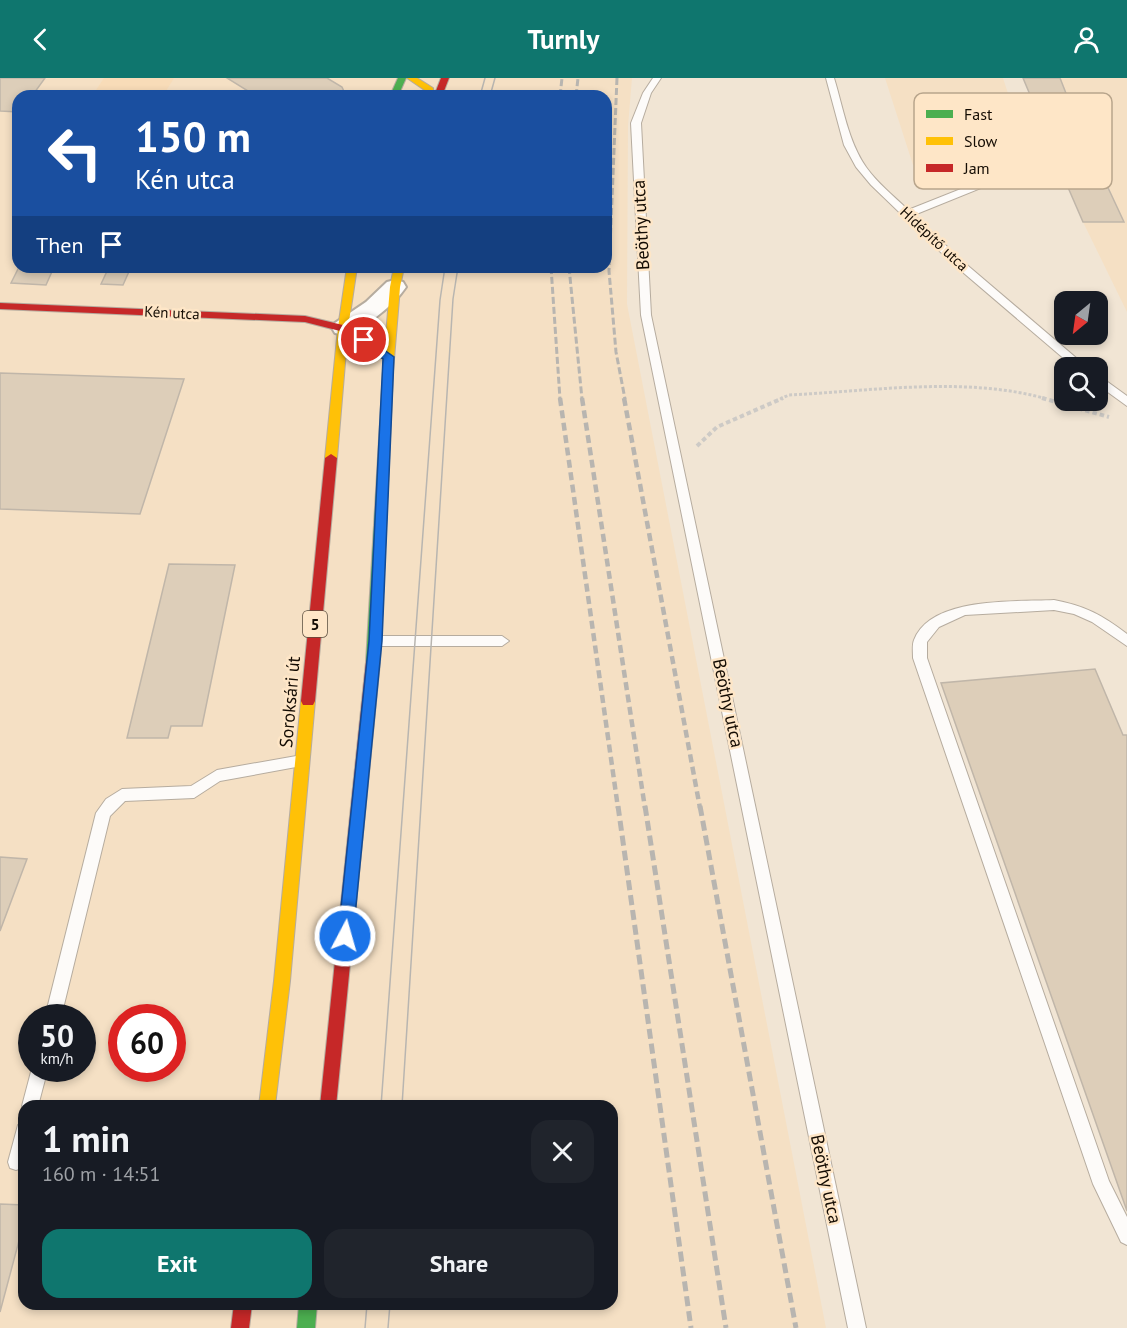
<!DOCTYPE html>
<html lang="en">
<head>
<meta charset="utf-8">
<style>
  :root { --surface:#171b24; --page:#20242c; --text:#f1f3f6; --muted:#9ea1a6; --accent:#0f766e }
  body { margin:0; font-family:"PT Sans",sans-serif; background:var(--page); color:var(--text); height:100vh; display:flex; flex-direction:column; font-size:22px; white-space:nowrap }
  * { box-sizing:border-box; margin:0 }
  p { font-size:20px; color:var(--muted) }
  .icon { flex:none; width:33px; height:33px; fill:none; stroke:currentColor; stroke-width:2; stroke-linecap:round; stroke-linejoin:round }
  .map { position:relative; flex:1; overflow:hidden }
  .panel { position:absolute; left:18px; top:1022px; width:600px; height:210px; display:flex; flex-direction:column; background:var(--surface); border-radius:18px; box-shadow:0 3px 9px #0003 }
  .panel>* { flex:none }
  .guide { position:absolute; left:12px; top:12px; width:600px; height:183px; border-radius:18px; box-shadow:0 3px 9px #0003; background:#1a4fa0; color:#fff; overflow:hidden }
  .needle { width:39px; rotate:209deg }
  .controls { position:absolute; left:1054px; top:213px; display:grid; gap:12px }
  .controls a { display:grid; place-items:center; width:54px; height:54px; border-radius:12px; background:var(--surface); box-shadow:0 3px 9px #0003; font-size:30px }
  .speed { position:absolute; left:18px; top:926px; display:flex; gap:12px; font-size:30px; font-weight:700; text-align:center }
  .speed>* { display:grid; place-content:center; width:78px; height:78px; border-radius:50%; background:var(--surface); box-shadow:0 3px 9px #0003; line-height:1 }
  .speed small { font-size:15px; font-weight:400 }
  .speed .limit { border:9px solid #d22; background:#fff; color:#111 }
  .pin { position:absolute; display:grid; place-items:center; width:51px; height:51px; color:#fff; margin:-26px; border:3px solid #fff; border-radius:50%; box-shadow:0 2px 6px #0007 }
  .me { position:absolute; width:66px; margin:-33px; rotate:6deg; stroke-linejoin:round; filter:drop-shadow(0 0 4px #0008) }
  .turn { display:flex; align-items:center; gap:21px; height:126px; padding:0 24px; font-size:27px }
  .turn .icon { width:78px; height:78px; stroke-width:2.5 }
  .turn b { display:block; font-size:42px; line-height:51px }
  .then { display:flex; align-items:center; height:57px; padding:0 24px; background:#0003; gap:12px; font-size:22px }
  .round { display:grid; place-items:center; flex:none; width:63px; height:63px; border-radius:18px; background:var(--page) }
  .summary { display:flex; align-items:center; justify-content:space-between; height:102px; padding:0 24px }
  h1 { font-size:36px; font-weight:600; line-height:45px }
  .primary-button { display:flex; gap:12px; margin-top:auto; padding:12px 24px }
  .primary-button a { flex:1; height:69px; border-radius:18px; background:var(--accent); color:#fff; font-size:24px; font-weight:600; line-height:69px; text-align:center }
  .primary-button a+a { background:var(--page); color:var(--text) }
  header { display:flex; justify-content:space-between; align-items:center; height:78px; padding:0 24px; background:var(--accent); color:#fff; font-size:27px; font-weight:600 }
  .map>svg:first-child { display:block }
  .built { fill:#f5e0c4; fill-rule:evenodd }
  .green { fill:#f8dcb8 }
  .building { fill:#ddceb9; stroke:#c0b6a9; stroke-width:1.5 }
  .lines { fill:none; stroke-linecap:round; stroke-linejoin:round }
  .lane-casing { stroke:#b6ac9f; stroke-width:2 }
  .street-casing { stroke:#b6ac9f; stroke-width:4 }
  .fast-casing { stroke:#b6ac9f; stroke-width:2 }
  .slow-casing { stroke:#b6ac9f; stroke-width:2 }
  .jam-casing { stroke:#b6ac9f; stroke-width:2 }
  .path-far1 { stroke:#cdcac6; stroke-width:3; stroke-dasharray:3 2; stroke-linecap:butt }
  .path { stroke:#cdcac6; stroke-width:4; stroke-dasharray:4.5 3; stroke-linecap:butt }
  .lane { fill:#fdfbf9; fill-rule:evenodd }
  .street { fill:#fdfbf9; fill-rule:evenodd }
  .fast { fill:#4caf50; fill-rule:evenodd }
  .slow { fill:#ffc107; fill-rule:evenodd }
  .jam { fill:#c62828; fill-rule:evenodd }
  .tram { stroke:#b8b5b0; stroke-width:1.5 }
  .rail-far2 { stroke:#b8b5b0; stroke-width:3; stroke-dasharray:7 3; stroke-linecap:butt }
  .rail-far1 { stroke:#b8b5b0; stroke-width:4.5; stroke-dasharray:8 4.5; stroke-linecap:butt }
  .rail { stroke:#b8b5b0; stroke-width:5; stroke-dasharray:10 5; stroke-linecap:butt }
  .route { fill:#1a73e8; stroke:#114b97; stroke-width:1.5 }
  .labels { text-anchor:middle; stroke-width:5; stroke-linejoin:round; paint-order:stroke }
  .far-street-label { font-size:15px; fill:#140c03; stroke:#fee6c7 }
  .shield { fill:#fee6c7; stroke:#5a4d3e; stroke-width:1.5 }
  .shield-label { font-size:16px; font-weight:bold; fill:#140c03 }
  .street-label { font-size:18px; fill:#140c03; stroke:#fee6c7 }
  .key { fill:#fee6c7; stroke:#b8a58c; stroke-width:1.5 }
  .key-label { font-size:16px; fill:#140c03 }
</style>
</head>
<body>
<header><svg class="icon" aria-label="back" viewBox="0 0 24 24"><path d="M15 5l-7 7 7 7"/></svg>Turnly<svg class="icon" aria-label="person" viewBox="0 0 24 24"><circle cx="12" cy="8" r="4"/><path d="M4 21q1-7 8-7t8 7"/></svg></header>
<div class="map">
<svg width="1127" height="1250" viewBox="0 0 1127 1250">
  <rect width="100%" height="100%" fill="#f1e5d4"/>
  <!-- built -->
  <path class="built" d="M0 0H632L628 48 627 226 826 1250H0ZM18 18H606V189H18ZM32 939H82V990H32ZM122 939H172V990H122ZM24 1028H612V1226H24Z
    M885 0H1003L1026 71 913 87Z
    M1023 0H1127V234L1083 144Z"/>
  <!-- green -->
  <path class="green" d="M104 0H174L163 18H92Z"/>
  <!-- building -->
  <path class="building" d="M0 0H45L32 18H18V34L0 33Z
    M227 0H327L342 9 346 18H299L294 15 288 18H256Z
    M1023 0H1060L1089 74H1054Z
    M1057 84H1096L1124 144H1083Z
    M19 189H54L46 207 11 205Z
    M109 189H131L123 207 101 206Z
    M0 295 184 301 140 436 0 431Z
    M169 486 235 487 202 648H171L168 660H127Z
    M1095 591 1123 657H1127V1133L941 605Z
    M0 779 27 781 0 853Z
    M0 1126 24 1127V1144L0 1234Z"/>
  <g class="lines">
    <!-- lane casing -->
    <g class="lane-casing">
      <path id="lane" d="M653 0H661L651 15 641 45 651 237 866 1250H848L641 237 631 45 643 15Z
        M826 0H834C843 29 848 63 866 89 877 105 894 118 908 132L1034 82 1059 77V81L1040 86 914 137 960 181 1088 290H1075L952 185 871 107 856 89 844 67Z
        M1098 297 1127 318V328L1098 307Z
        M1054 522C1086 528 1102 537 1127 556V568L1092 544 1074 536 1054 532 965 537 939 549 927 564V580L1109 1103 1127 1139V1167L1121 1164 1093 1106 913 580C913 574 912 567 914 562 931 518 1016 524 1054 522Z
        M375 558H502L509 563 502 568H375L368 563Z
        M302 677 307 679 309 683 307 687 220 703 194 720 125 723 110 738 61 939H45L96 735 106 721 122 711 191 708 217 692Z
        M32 990H48L38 1028H24V1033L22 1028Z
        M24 1045V1085L22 1090 16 1092 10 1090 8 1084 18 1047Z"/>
    </g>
    <!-- street casing -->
    <g class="street-casing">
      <path id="street" d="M395 202 403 204 406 209C395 226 355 261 335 255L332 250 335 245 366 224 387 204Z"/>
    </g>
    <!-- fast casing -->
    <g class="fast-casing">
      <path id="fast" d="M398 0H406L398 18H390Z
        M388 289 393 293 380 584 378 588H368L366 584 383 293Z
        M299 1226H317L315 1250H297Z"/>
    </g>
    <!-- slow casing -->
    <g class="slow-casing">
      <path id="slow" d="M407 0H417L433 10 434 18H426V13Z
        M347 189H357L348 250 337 380 331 384 325 380 338 250Z
        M394 189H404L400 209 393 293 388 297 383 293 390 209Z
        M308 617 313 619 315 623 290 903 275 1028H259L274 903 301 623 303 619Z"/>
    </g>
    <!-- jam casing -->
    <g class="jam-casing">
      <path id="jam" d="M441 0H449L442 18H434Z
        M0 225 305 238 347 248 394 279 393 282H385L340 253 305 244 0 231Z
        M331 376 337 380 315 623 313 627H303L301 623 325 380Z
        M373 579 378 580 380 584 336 1028H320L366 584 368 580Z
        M234 1226H252L249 1250H231Z"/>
    </g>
    <!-- path-far1 -->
    <path class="path-far1" d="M780 321 789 317C872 313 967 298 1047 321"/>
    <!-- path -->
    <path class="path" d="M1042 320 1109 339
      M697 368 717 349 783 320"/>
    <!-- lane -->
    <use href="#lane" class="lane"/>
    <!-- street -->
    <use href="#street" class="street"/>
    <!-- fast -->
    <use href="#fast" class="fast"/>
    <!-- slow -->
    <use href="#slow" class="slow"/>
    <!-- jam -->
    <use href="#jam" class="jam"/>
    <!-- tram -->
    <path class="tram" d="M480 18 485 0
      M490 18 495 0
      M381 1028 440 222 445 189
      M402 1028 453 221 458 189
      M365 1250 367 1226
      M388 1250 390 1226"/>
    <!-- rail-far2 -->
    <path class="rail-far2" d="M617 0 609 193 616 274 625 321
      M560 18 562 0
      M576 18 578 0
      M551 189 560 321
      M569 189 582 321"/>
    <!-- rail-far1 -->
    <path class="rail-far1" d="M560 320 618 730
      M582 320 645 730
      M624 320 700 730"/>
    <!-- rail -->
    <path class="rail" d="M618 728 691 1250
      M645 728 726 1250
      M700 728 796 1250"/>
  </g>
  <!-- route -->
  <path class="route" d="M364 258 394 279 382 563 353 858 351 863 345 865 340 863 338 858 369 563 383 281 360 265 359 262Z"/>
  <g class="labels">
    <!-- far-street labels -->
    <g class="far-street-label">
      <text transform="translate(934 161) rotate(43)" y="5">Hídépítő utca</text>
      <text transform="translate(172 235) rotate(3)" y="5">Kén utca</text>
    </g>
    <!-- shield labels -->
    <rect class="shield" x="303" y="533" width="24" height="26" rx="4.5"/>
    <g class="shield-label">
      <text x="315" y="552">5</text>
    </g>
    <!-- street labels -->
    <g class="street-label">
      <text transform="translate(641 147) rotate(-93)" y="6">Beöthy utca</text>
      <text transform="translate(290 624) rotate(-85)" y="6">Soroksári út</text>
      <text transform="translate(728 625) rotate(78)" y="6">Beöthy utca</text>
      <text transform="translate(826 1101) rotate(78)" y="6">Beöthy utca</text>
    </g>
  </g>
  <!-- legend -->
  <rect x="914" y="15" width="198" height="96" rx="9" class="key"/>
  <rect x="926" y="32" width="27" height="8" fill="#4caf50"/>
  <rect x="926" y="59" width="27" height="8" fill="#ffc107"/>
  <rect x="926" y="86" width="27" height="8" fill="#c62828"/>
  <g class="key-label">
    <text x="964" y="42">Fast</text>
    <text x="964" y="69">Slow</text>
    <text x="964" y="96">Jam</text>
  </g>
</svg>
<div class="controls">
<a><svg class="needle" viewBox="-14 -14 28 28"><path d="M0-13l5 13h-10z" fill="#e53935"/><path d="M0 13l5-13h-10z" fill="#9ea1a6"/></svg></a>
<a><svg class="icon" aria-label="search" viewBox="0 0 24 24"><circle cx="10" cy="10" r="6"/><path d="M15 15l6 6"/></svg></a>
</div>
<div class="speed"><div>50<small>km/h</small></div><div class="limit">60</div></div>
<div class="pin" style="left:364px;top:262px;background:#d93025"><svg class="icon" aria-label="arrive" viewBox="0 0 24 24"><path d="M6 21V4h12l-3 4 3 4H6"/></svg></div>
<svg class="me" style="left:345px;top:858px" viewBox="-20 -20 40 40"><circle r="17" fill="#1a73e8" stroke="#fff" stroke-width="3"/><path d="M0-11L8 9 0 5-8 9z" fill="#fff"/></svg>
<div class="guide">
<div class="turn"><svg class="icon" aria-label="left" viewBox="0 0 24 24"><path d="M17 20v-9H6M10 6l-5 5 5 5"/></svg><div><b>150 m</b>Kén utca</div></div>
<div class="then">Then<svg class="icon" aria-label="arrive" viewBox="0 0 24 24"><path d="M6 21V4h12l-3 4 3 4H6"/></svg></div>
</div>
<section class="panel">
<div class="summary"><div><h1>1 min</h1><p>160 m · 14:51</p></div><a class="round"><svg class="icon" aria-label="close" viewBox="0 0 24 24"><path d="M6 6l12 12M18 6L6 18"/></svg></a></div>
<div class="primary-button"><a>Exit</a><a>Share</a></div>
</section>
</div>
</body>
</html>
